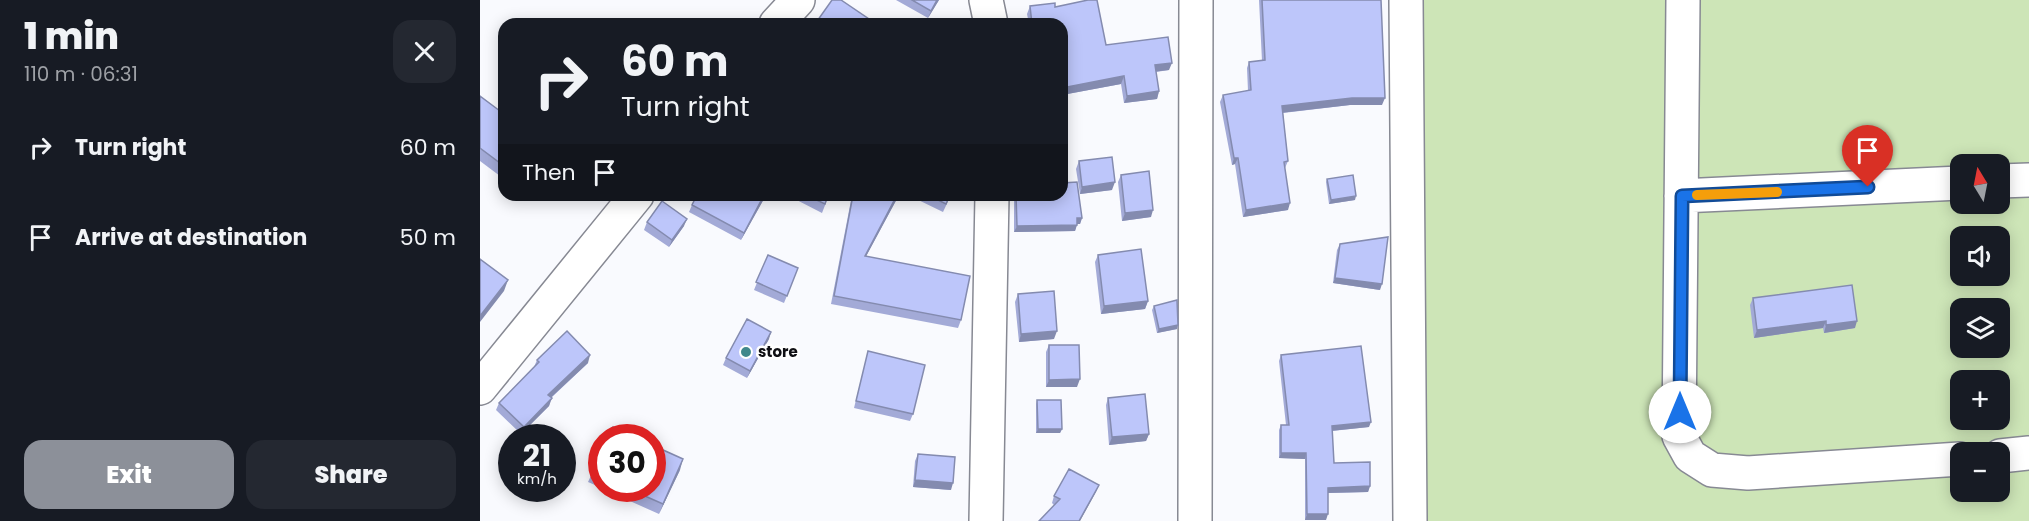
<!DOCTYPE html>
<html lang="en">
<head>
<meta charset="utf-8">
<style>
  :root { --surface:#171b24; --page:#242831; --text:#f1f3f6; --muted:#9ea1a6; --accent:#8c9099 }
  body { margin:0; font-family:Poppins,sans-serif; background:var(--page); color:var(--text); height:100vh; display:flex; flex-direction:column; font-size:22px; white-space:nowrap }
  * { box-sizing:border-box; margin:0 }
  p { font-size:20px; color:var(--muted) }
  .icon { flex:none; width:33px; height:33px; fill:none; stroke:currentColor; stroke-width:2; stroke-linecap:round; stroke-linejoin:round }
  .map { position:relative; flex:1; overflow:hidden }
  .panel { display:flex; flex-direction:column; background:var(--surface); width:480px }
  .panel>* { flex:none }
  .guide { position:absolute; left:18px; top:18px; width:570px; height:183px; border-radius:18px; box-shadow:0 3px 15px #0003; background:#171b24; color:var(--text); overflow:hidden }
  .needle { width:39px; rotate:350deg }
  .tools { position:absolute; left:1470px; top:154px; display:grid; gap:12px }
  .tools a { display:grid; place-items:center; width:60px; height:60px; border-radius:12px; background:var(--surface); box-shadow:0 3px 15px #0003; font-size:30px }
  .speed { position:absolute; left:18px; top:424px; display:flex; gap:12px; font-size:30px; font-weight:700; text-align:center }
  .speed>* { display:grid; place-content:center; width:78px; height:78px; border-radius:50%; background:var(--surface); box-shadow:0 3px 15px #0003; line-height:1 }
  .speed small { font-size:15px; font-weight:400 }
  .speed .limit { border:9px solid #d22; background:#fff; color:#111 }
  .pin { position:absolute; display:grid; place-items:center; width:51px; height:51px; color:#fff; margin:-62px -26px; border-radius:50% 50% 50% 0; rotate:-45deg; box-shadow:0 0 6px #0007 }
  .pin .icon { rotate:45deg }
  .me { position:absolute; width:66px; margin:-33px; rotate:0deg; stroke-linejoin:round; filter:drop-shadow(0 0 4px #0008) }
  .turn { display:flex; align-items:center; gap:21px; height:126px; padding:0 24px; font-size:27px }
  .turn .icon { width:78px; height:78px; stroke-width:2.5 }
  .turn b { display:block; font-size:42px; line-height:51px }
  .then { display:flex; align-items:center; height:57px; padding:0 24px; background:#0003; gap:12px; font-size:22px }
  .round { display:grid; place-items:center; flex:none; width:63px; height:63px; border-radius:18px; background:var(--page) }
  .headline { display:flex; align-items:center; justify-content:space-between; height:102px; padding:0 24px }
  h1 { font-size:36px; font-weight:800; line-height:45px }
  .cta { display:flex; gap:12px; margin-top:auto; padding:12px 24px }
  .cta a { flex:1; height:69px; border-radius:18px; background:var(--accent); color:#fff; font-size:24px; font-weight:800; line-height:69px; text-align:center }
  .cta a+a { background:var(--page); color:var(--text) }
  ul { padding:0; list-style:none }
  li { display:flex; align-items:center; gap:18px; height:90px; padding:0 24px }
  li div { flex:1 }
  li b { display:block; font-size:22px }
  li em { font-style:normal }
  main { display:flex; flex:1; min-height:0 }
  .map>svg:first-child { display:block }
  .green { fill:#cde5b7; fill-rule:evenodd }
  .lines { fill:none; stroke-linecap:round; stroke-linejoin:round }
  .minor-casing { stroke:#878993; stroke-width:36 }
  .minor { stroke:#fff; stroke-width:33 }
  .wall { fill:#a3aad7 }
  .shaded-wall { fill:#848baf }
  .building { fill:#bdc6fa; stroke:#848baf; stroke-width:1.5 }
  .route-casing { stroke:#114b97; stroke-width:15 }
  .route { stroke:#1a73e8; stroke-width:10 }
  .slow { stroke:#f59e0b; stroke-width:10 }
  .poi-dot { fill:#40888c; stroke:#fff; stroke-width:2 }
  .labels { text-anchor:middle; stroke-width:5; stroke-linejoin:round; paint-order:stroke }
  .poi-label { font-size:15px; font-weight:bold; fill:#0f0f13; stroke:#fff; text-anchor:start }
</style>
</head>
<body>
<main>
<section class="panel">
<div class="headline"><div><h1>1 min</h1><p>110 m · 06:31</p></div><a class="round"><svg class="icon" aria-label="close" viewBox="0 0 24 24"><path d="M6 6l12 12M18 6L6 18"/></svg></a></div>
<ul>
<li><svg class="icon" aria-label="right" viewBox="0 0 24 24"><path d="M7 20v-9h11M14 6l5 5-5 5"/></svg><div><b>Turn right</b></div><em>60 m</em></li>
<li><svg class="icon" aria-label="arrive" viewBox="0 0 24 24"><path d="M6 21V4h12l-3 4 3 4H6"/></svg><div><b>Arrive at destination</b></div><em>50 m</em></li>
</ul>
<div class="cta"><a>Exit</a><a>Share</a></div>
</section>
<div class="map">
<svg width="1549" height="521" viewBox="0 0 1549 521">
  <rect width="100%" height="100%" fill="#f9fafe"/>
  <!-- green -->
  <path class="green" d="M944 0H1549V521H944ZM1480 165H1520V204H1480ZM1480 237H1520V276H1480ZM1480 309H1520V348H1480ZM1480 381H1520V420H1480ZM1480 453H1520V492H1480Z"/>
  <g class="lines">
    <!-- minor casing -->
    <g class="minor-casing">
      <path id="minor" d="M506 0 511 24
        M926 0 930 521
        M1203 0 1199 436 1210 456 1232 470 1268 473 1480 459
        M296 24 318 0
        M1520 181 1549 180
        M1201 196 1480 183
        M0 388 157 195
        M1520 456 1549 453
        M506 521 512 195
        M715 521 716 0"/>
    </g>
    <!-- minor -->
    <use href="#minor" class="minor"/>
  </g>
  <!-- wall -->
  <path class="wall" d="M416 0H459L448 18Z
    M779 0H901L902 105H870L803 113 808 161 805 168 808 210 763 217 755 164 752 165 740 102 743 95 768 91 767 68 769 62 782 61Z
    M550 6 575 7 626 45 689 70 676 72 679 91 677 99 644 103 641 84 582 95V24H549L547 14Z
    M0 96 24 114V179L0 161Z
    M599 161 632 190 600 194 596 169Z
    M641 175 671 217 642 221 638 182Z
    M847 179 875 200 849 204 846 182Z
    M307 195H349L342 213Z
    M372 195H419L386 256 481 320 478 328 351 304Z
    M428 195H471L463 212Z
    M536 195 602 218 600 224H597L595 231 534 232V200Z
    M285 197 261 240 209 212 212 205Z
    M167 222 204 226 189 247 164 230Z
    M860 244 900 290 853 283 857 250Z
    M288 255 318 268 304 303 274 290Z
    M618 255 668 301 665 309 621 314 615 262Z
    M538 294 574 339 539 342 535 302Z
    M1273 298 1375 328 1344 333 1343 328 1274 338 1270 305Z
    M674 306 698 325 697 329 677 333 672 310Z
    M289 339 267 378 243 365 246 358Z
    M569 345 597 387H566V352Z
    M388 351 433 414 430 421 374 408Z
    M801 355 889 427 852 431 854 463 890 486 888 492 848 493 846 520H825V459L799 458V430L801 425H806L799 361Z
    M57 360 108 363 71 398 69 406 41 434 16 410 19 403 54 367Z
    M628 398 669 434 666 441 629 445 626 405Z
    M557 400 582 429 580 433H556V404Z
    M122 452V488L108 482Z
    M438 454 471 490 433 487 435 461Z
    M200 470 179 514 123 489H172Z
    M616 492 574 505 572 503 574 496Z"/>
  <!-- shaded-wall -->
  <path class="shaded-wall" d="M457 0H459L448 18 451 11Z
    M692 63 689 70 672 72 675 65Z
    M644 76 641 84 582 95V88Z
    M679 91 677 99 644 103 647 96Z
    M872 98H905L902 105H870L800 113 802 106Z
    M754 158H758L755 164 752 165Z
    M635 182 632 190 600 194 602 187Z
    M284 195H285V197L261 240 264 233Z
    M417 195H419L382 264 385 256Z
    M876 196 875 200 849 204 851 200Z
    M810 203 808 210 763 217 766 210Z
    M673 210 671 217 642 221 645 213Z
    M597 218H602L600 224H595Z
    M207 219 204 226 189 247 192 240Z
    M597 225 595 231 534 232 537 226Z
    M855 278 902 284 900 290 853 283Z
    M28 280 24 291 0 322V316Z
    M668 301 665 309 621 314 624 306Z
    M1346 321 1343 328 1274 338 1277 330Z
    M1377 321 1375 328 1344 333 1346 325Z
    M698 325 697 329 677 333 679 329Z
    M577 331 574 339 539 342 541 334Z
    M291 332 289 339 267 378 270 371Z
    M110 355 108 363 66 402 68 395Z
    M600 379 597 387H566L569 380Z
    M72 398 69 406 41 434 44 427Z
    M891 422 889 427 850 431 852 426Z
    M558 429H582L580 433H556Z
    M669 434 666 441 629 445 632 437Z
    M801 453H826L825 459 799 458Z
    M203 459 200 470 179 514 183 504Z
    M435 480 473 483 471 490 433 487Z
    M619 485 616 492 600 521H599Z
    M890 486 888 492 846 493 848 488Z
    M827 514H848L846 520H825Z"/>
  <!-- building -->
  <path class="building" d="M352 0H361L389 19 386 24H335Z
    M432 0H457L451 11Z
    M608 0H617L626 45 688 37 692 63 675 65 679 91 647 96 644 76 582 88V24H552L550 6 575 3V7Z
    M782 0H901L905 98H872L802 106 808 161 804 162 810 203 766 210 758 158H754L743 95 771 90 769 62 785 60Z
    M0 96 24 114V166L0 148Z
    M632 157 635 182 602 187 599 161Z
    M669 171 673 210 645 213 641 175Z
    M873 175 876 196 851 200 847 179Z
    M597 182 602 218H597V225L537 226 536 195H582V183Z
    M217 195H284L264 233 212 205Z
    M326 195H348L345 204Z
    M373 195H417L385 256 490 276 481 320 354 296Z
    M448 195H470L466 204Z
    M182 201 207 219 192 240 167 222Z
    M908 237 902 284 855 278 860 244Z
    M661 249 668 301 624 306 618 255Z
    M288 255 318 268 307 296 276 282Z
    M0 259 28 280 0 316Z
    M1372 285 1377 321 1346 325V321L1277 330 1273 298Z
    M574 291 577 331 541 334 538 294Z
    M697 300 698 325 679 329 674 306Z
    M267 319 291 332 270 371 246 358Z
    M87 331 110 355 68 395 72 398 44 427 19 403 59 362 57 360Z
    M569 345H599L600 379 569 380Z
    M881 346 891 422 852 426 854 463 890 462V486L848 488V514H827L826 453H801V425H809L801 355Z
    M388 351 445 365 433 414 376 401Z
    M665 394 669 434 632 437 628 398Z
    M557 400H581L582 429H558Z
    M133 427 156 438H128Z
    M172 445 203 459 183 504 149 489H172Z
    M122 452V476L112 472Z
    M438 454 475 457 473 483 435 480Z
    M589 469 619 485 599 521H559L580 499 574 496Z"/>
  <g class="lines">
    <!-- route casing -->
    <g class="route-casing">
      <path id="route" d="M1200 412 1202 196 1388 187"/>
    </g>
    <!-- route -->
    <use href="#route" class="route"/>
    <!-- slow -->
    <path class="slow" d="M1217 195 1297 192"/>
  </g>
  <!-- markers -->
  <circle class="poi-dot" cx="266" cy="352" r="6"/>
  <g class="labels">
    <!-- poi labels -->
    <g class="poi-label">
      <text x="278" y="357">store</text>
    </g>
  </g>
</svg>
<div class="tools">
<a><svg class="needle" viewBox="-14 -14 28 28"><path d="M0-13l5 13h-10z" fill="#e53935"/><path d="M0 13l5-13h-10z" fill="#9ea1a6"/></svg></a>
<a><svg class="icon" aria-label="sound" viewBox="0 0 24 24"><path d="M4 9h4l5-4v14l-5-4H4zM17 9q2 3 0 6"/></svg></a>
<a><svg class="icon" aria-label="layers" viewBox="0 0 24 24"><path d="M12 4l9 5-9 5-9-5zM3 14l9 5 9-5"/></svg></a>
<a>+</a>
<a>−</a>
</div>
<div class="speed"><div>21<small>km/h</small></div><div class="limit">30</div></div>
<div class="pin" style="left:1388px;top:187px;background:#d93025"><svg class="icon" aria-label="arrive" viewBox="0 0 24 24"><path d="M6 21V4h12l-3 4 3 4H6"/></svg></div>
<svg class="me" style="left:1200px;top:412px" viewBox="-20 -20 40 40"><circle r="19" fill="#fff"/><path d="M0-13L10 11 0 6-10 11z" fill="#1a73e8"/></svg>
<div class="guide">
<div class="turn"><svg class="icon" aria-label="right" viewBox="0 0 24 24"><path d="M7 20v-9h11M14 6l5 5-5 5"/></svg><div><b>60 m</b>Turn right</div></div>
<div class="then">Then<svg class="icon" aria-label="arrive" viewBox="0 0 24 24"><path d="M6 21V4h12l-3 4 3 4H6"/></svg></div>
</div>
</div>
</main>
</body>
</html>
